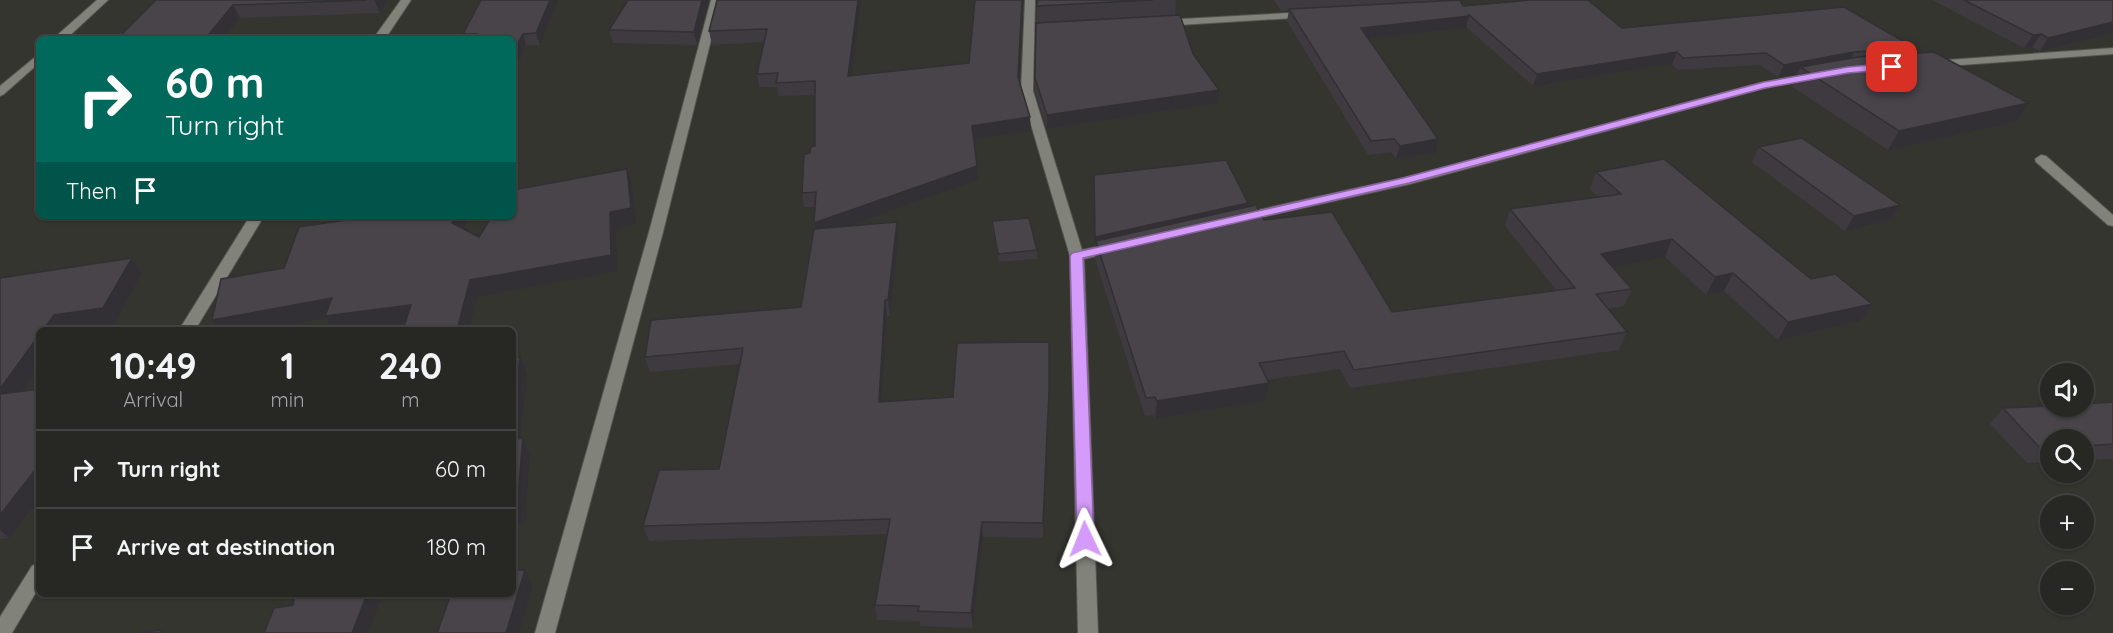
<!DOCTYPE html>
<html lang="en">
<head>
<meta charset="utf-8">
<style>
  :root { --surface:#272823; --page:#2f302b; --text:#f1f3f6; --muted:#a4a6a6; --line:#434441 }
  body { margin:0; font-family:Quicksand,sans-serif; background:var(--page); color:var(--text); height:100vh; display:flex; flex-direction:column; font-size:22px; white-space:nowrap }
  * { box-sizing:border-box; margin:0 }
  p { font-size:20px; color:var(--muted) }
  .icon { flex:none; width:33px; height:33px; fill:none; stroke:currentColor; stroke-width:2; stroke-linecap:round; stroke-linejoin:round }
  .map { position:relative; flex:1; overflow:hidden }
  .sheet { position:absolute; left:36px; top:327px; width:480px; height:270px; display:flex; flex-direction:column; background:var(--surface); border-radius:9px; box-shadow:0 2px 4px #0004,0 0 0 2px var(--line) }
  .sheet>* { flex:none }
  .top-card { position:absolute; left:36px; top:36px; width:480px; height:183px; border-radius:9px; box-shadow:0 2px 4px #0004,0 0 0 2px var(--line); background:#00695c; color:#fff; overflow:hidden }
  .controls { position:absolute; left:2040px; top:363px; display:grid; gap:12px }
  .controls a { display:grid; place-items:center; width:54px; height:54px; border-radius:50%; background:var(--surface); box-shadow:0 2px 4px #0004,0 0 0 2px var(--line); font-size:30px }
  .pin { position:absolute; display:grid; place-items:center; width:51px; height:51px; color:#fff; margin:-26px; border-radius:12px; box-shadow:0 3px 9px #0006 }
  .me { position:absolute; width:66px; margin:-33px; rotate:358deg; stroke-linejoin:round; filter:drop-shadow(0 0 4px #0008) }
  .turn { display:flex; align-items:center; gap:21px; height:126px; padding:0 30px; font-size:27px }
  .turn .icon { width:78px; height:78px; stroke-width:2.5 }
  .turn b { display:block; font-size:42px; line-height:51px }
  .then { display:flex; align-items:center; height:57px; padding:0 30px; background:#0003; gap:12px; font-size:22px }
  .eta { display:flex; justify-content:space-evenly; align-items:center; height:102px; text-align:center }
  .eta b { font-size:36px; font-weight:700; line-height:42px }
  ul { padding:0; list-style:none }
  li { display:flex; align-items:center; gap:18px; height:78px; padding:0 30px; border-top:2px solid var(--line) }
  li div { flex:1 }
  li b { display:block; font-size:22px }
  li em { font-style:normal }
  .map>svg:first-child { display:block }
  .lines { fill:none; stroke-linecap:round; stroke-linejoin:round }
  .minor-casing { stroke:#53544e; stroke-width:2 }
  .minor { fill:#81837b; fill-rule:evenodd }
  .wall { fill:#3e3a40 }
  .shaded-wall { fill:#323034 }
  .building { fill:#48444a; stroke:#323034; stroke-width:1.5 }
  .route { fill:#d59bfa; stroke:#8a65a2; stroke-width:1.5 }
</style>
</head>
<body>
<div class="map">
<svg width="2113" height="633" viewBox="0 0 2113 633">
  <rect width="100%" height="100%" fill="#34352f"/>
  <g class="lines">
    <!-- minor casing -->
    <g class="minor-casing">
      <path id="minor" d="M97 0H108L66 39H53Z
        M401 0H411L385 39H373Z
        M711 0H721L663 232 555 633H535L649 232Z
        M1025 0H1035L1033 91 1082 250 1115 243 1122 247 1120 250 1084 259 1098 633H1078L1070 256 1021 91Z
        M1307 12 1312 15 1311 17 1163 26 1158 23 1163 20Z
        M2113 48V54L1933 67 1927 64 1933 61Z
        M39 54V63L4 94 0 96V86Z
        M1814 73 1818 74V78L1765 88 1410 184 1240 222 1233 218 1240 214 1403 178 1760 83Z
        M2041 155 2046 156 2113 215V226L2108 225 2036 162 2035 159Z
        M250 216H264L195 330H179Z
        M39 563V587L12 633H0V617L32 566Z"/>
    </g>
    <!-- minor -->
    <use href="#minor" class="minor"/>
  </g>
  <!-- wall -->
  <path class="wall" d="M156 0H388L380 13 240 18 223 39H117Z
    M558 0 540 45H526L513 72V39H464L463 34Z
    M628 0H709L697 45 613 43 609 30Z
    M717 0 852 76 969 63 1022 8 1019 80 1031 131 974 140 978 180 847 226 899 237 890 316H887L882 402 1049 407 1043 538 983 537 973 628 920 626V621L877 620 875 605 887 534 649 541 643 526 719 469 740 364 650 372 645 357 801 307 815 229 814 223 815 207H804L802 193 810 153 815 146V95L778 96 777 87H759L757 74 764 42 712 45 709 31Z
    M1037 0H1176L1175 15 1193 54 1219 90 1218 103 1047 129 1035 91Z
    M1274 0H1451L1463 6 1622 28 1915 48 1912 53 2028 103 2016 122 1888 150 1791 86 1797 74 1778 77 1760 65 1678 70 1672 64 1533 86 1466 27V28L1368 39 1435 153 1396 159 1391 152 1368 155 1287 21 1289 10 1281 11Z
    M1932 0H2113L2040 51 2032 47 2024 48Z
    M1759 147 1900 205 1891 220 1845 231 1752 162Z
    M1596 172 1811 279 1872 304 1861 321 1778 340 1724 291 1706 295 1665 257 1613 267 1632 289 1624 306 1608 309 1627 332 1619 350 1350 388 1340 369 1267 380 1265 401 1155 419 1153 415 1145 416 1095 259 1096 245H1095L1094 183 1248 207 1264 220 1392 312 1556 290 1505 226 1510 209 1598 197 1590 189Z
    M992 221 1037 250V259L999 262 992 229Z
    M132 258 142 273 114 324 66 330 23 391 9 538 0 539V278Z
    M2113 402V459L2084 460V440H2050V462L2027 463 1990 424 2003 408Z"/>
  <!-- shaded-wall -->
  <path class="shaded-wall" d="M374 0H388L380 13Z
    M550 0H558L540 45 536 33Z
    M702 0H709L697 45 694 32Z
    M858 0H861L850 90 848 76Z
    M1022 0V8L1019 91 1018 77Z
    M233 5 240 18 223 39H205Z
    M1469 16 1466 28 1358 40 1361 28Z
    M2113 22V33L2040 51 2048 38Z
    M523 34 526 45 513 72V52Z
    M2041 34 2032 47 2024 48 2033 35Z
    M1677 52 1672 64 1533 86 1537 74Z
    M1854 52 1848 65 1800 67 1797 74 1778 77 1784 65Z
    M1219 90 1218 103 1047 129V115Z
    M2028 103 2016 122 1888 150 1899 131Z
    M1030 117 1031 131 973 140 972 126Z
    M1438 139 1435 153 1396 159 1400 146Z
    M977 166 978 180 816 237 814 223Z
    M627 169 632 185 636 224 616 228 617 271 477 297 469 330H457L470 280 610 212Z
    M1248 203 1247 211 1096 241 1095 245V237Z
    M1900 205 1891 220 1845 231 1854 216Z
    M455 216H466L468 219 459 239 452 223Z
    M897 222 899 237 890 316 888 300Z
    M1672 239 1665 257 1594 271 1601 254Z
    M132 258 142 273 114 324 66 330H43L54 315Z
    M1733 273 1724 291 1706 295 1715 277Z
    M332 298 411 305 419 321 354 330H333L326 318 258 330H219L212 320Z
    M885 300 887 316 881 417 879 402Z
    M1872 304 1861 321 1778 340 1788 322Z
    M39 335V368L9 410 0 400V389Z
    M520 357 527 374 518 457 513 446V417Z
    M1269 383 1265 401 1155 419 1157 401Z
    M1049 391V407L1043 538V523Z
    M523 438 530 454 525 523 513 525V507Z
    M39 465V499L9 538 0 530V515Z
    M982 522 983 537 973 628 971 613Z
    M525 570 533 585 519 633H506Z
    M367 594H380L382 596 368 633H352Z"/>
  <!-- building -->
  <path class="building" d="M156 0H367L233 5 205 39H117Z
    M481 0H550L536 33 523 34 513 52V39H475L477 34H463Z
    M628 0H702L694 32 609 30Z
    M717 0H858L848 76 969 63 975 0H1022L1018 77 1030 117 972 126 977 166 814 223 816 192 802 193 804 154 810 153 811 147 815 146V81L776 83 778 73 757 74 767 29 709 31Z
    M1037 0H1153L1037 6Z
    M1460 0 1463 6 1531 0H1588L1622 28 1844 7 1915 48 1854 52 1784 65 1766 53 1683 58 1677 52 1537 74 1468 14 1469 16 1361 28 1438 139 1400 146 1394 139 1371 141 1289 9Z
    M1964 0H2113V22L2048 38 2041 34 2033 35Z
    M1180 15 1193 54 1219 90 1047 115 1035 78 1036 23Z
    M1934 52 2028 103 1899 131 1800 67 1858 57Z
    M1802 138 1900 205 1854 216 1759 147Z
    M1664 159 1811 279 1835 274 1872 304 1788 322 1733 273 1715 277 1672 239 1601 254 1632 289 1596 294 1627 332 1354 370 1344 351 1259 363 1269 383 1157 401 1155 397 1146 398 1096 241 1256 205 1264 220 1332 212 1392 312 1575 288 1510 209 1621 194 1596 172Z
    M1226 160 1248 203 1095 237 1094 175Z
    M627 169 631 208 610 212 611 255 470 280 457 330H403L411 305 325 316 332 298 212 320 221 279 284 268 299 227 373 216H455L452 223 479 237 492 216H513V190Z
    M1029 218 1037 250 998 254 992 221Z
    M897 222 888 300H885L879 402 953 397 957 343 1049 342V391L1043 523 982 522 971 613 918 611 919 606 875 605 890 519 643 526 659 470 719 469 743 348 645 357 651 320 801 307 814 229Z
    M132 258 103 308 54 315 43 330H39V335L0 389V278Z
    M520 357 513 417V358Z
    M39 389V465L0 515V394Z
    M2113 402V444L2084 446V440H2050V448H2040L2003 408 2050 406H2084V404Z
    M523 438 517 506 513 507V440Z
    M513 570H525L506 633H437L451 594H513Z
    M295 594H367L352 633H264L274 608 293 605Z
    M162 630 160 633H139Z"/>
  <!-- route -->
  <path class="route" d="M1892 63 1895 64V69L1848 73 1765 88 1409 183 1083 258 1094 539 1091 543 1085 545 1079 543 1077 539 1070 256 1072 253 1403 178 1764 82 1848 67Z"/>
</svg>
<div class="controls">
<a><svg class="icon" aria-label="sound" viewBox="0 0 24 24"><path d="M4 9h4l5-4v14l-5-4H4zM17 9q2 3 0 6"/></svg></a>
<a><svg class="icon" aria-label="search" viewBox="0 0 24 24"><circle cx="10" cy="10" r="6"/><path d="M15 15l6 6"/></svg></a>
<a>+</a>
<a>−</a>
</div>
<div class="pin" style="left:1892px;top:67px;background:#d93025"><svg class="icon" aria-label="arrive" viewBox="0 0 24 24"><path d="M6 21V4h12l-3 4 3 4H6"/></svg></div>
<svg class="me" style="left:1085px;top:539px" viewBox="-20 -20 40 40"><path d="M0-17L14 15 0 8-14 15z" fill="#d59bfa" stroke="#fff" stroke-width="4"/></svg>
<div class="top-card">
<div class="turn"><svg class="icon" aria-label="right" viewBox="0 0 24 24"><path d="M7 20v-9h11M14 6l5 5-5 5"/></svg><div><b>60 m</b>Turn right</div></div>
<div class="then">Then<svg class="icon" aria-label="arrive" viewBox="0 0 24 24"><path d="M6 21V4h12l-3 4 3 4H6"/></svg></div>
</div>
<section class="sheet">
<div class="eta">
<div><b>10:49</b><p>Arrival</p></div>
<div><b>1</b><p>min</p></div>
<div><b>240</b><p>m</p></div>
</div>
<ul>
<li><svg class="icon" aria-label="right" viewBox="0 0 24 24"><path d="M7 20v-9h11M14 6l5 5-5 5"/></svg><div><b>Turn right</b></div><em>60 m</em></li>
<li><svg class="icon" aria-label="arrive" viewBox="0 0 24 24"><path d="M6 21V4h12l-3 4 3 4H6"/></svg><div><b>Arrive at destination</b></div><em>180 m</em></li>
</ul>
</section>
</div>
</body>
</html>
